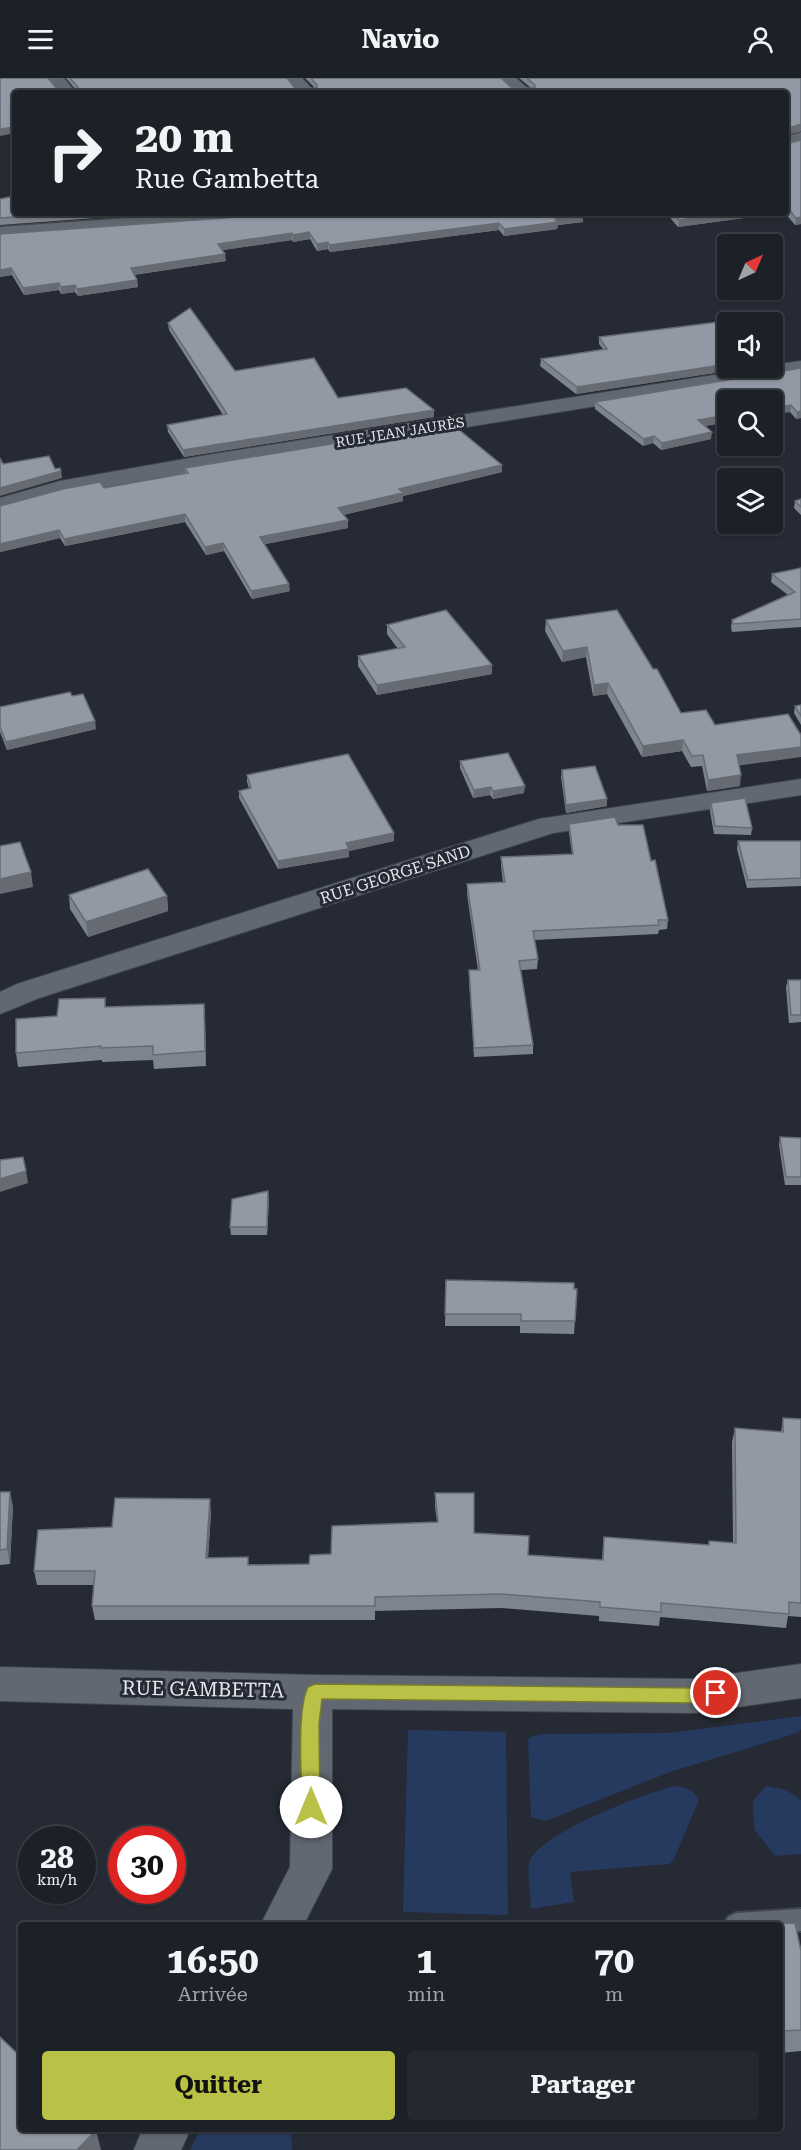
<!DOCTYPE html>
<html lang="fr">
<head>
<meta charset="utf-8">
<style>
  :root { --surface:#1c2027; --page:#25282f; --text:#f1f3f6; --muted:#a0a3a7; --line:#3a3e44; --accent:#b9c146 }
  body { margin:0; font-family:"Roboto Serif",serif; background:var(--page); color:var(--text); height:100vh; display:flex; flex-direction:column; font-size:22px; white-space:nowrap }
  * { box-sizing:border-box; margin:0 }
  p { font-size:20px; color:var(--muted) }
  .icon { flex:none; width:33px; height:33px; fill:none; stroke:currentColor; stroke-width:2; stroke-linecap:round; stroke-linejoin:round }
  .map { position:relative; flex:1; overflow:hidden }
  .sheet { position:absolute; left:18px; top:1844px; width:765px; height:210px; display:flex; flex-direction:column; background:var(--surface); border-radius:6px; box-shadow:0 2px 4px #0004,0 0 0 2px var(--line) }
  .sheet>* { flex:none }
  .guide { position:absolute; left:12px; top:12px; width:777px; height:126px; border-radius:6px; box-shadow:0 2px 4px #0004,0 0 0 2px var(--line); background:#1c2027; color:var(--text); overflow:hidden }
  .needle { width:39px; rotate:44deg }
  .fabs { position:absolute; left:717px; top:156px; display:grid; gap:12px }
  .fabs a { display:grid; place-items:center; width:66px; height:66px; border-radius:6px; background:var(--surface); box-shadow:0 2px 4px #0004,0 0 0 2px var(--line); font-size:30px }
  .speed { position:absolute; left:18px; top:1748px; display:flex; gap:12px; font-size:30px; font-weight:700; text-align:center }
  .speed>* { display:grid; place-content:center; width:78px; height:78px; border-radius:50%; background:var(--surface); box-shadow:0 2px 4px #0004,0 0 0 2px var(--line); line-height:1 }
  .speed small { font-size:15px; font-weight:400 }
  .speed .limit { border:9px solid #d22; background:#fff; color:#111 }
  .pin { position:absolute; display:grid; place-items:center; width:51px; height:51px; color:#fff; margin:-26px; border:3px solid #fff; border-radius:50%; box-shadow:0 2px 6px #0007 }
  .me { position:absolute; width:66px; margin:-33px; rotate:0deg; stroke-linejoin:round; filter:drop-shadow(0 0 4px #0008) }
  .turn { display:flex; align-items:center; gap:21px; height:126px; padding:0 24px; font-size:27px }
  .turn .icon { width:78px; height:78px; stroke-width:2.5 }
  .turn b { display:block; font-size:42px; line-height:51px }
  .eta { display:flex; justify-content:space-evenly; align-items:center; height:102px; text-align:center }
  .eta b { font-size:36px; font-weight:700; line-height:42px }
  .button { display:flex; gap:12px; margin-top:auto; padding:12px 24px }
  .button a { flex:1; height:69px; border-radius:6px; background:var(--accent); color:#111; font-size:24px; font-weight:700; line-height:69px; text-align:center }
  .button a+a { background:var(--page); color:var(--text) }
  header { display:flex; justify-content:space-between; align-items:center; height:78px; padding:0 24px; background:var(--surface); font-size:27px; font-weight:700 }
  .map>svg:first-child { display:block }
  .green { fill:#263a60 }
  .lines { fill:none; stroke-linecap:round; stroke-linejoin:round }
  .service-casing { stroke:#41464e; stroke-width:4 }
  .minor-casing { stroke:#41464e; stroke-width:2 }
  .tertiary-casing { stroke:#41464e; stroke-width:3 }
  .service { fill:#626872; fill-rule:evenodd }
  .minor { fill:#626872; fill-rule:evenodd }
  .tertiary { fill:#626872; fill-rule:evenodd }
  .wall { fill:#7e848d }
  .shaded-wall { fill:#666b73 }
  .building { fill:#9299a4; stroke:#666b73; stroke-width:1.5 }
  .route { fill:#b9c146; stroke:#787d2e; stroke-width:1.5 }
  .labels { text-anchor:middle; stroke-width:6; stroke-linejoin:round; paint-order:stroke }
  .far-street-label { font-size:14px; fill:#e4e8ee; stroke:#252a34 }
  .street-label { font-size:16px; fill:#e4e8ee; stroke:#252a34 }
  .near-street-label { font-size:20px; fill:#e4e8ee; stroke:#252a34 }
</style>
</head>
<body>
<header><svg class="icon" aria-label="menu" viewBox="0 0 24 24"><path d="M4 6h16M4 12h16M4 18h16"/></svg>Navio<svg class="icon" aria-label="person" viewBox="0 0 24 24"><circle cx="12" cy="8" r="4"/><path d="M4 21q1-7 8-7t8 7"/></svg></header>
<div class="map">
<svg width="801" height="2072" viewBox="0 0 801 2072">
  <rect width="100%" height="100%" fill="#252a34"/>
  <!-- green -->
  <path class="green" d="M801 1638V1651L797 1655 670 1694 546 1743 531 1739 528 1662 532 1658 544 1656 668 1655Z
    M408 1652 506 1654 508 1837 403 1834Z
    M674 1708C685 1709 694 1711 699 1722L673 1783 669 1786 570 1794 574 1824 531 1831C531 1820 527 1795 529 1785 538 1755 644 1716 674 1708Z
    M766 1708 786 1712 801 1722V1776L775 1778 754 1751 753 1723Z
    M201 2050 291 2051 292 2072H190Z"/>
  <g class="lines">
    <!-- service casing -->
    <g class="service-casing">
      <path id="service" d="M801 1831V1853L780 1854V1846H725L728 1839 736 1835Z"/>
    </g>
    <!-- minor casing -->
    <g class="minor-casing">
      <path id="minor" d="M46 0H64L76 15H58Z
        M284 0H302L316 15H297Z
        M496 0H516L533 15H513Z
        M801 283V295L213 390 63 416 0 434V420L60 403 213 376 758 290H772V287Z
        M801 701V717L553 755 39 920 0 936V914L17 906 539 741Z
        M801 1586V1620L695 1635 332 1631V1791L304 1846H261L290 1789 293 1631 0 1623V1589L314 1597 695 1601Z
        M143 2050H191L181 2072H134Z"/>
    </g>
    <!-- tertiary casing -->
    <g class="tertiary-casing">
      <path id="tertiary" d="M801 54V66L786 71V59Z
        M196 135H290L287 139 280 141 0 161V149Z"/>
    </g>
    <!-- service -->
    <use href="#service" class="service"/>
    <!-- minor -->
    <use href="#minor" class="minor"/>
    <!-- tertiary -->
    <use href="#tertiary" class="tertiary"/>
  </g>
  <!-- wall -->
  <path class="wall" d="M66 0H287L295 10H315L305 0H501L512 10H531L519 0H801V53L786 57V15H15L57 11H75Z
    M786 66 801 146 795 147 785 135H786Z
    M0 121 15 135H164L0 147Z
    M658 135H780L678 149 666 135 658 136Z
    M583 137V144L558 147 557 151 504 158 499 152 330 174 328 171 317 173 310 161 293 164 292 162 222 172 226 183 134 197 137 202 138 209 78 218 75 214 61 216 59 212 24 217 12 197 0 199V156Z
    M168 245 235 293 338 320 434 332V339L184 379 168 354 167 347 223 337 169 252Z
    M599 259 728 290H747L576 316 540 288 541 281 603 271 599 266Z
    M801 290V340L796 341 790 334 728 322V344L705 348 711 361 661 372 653 365 643 368 595 331V324Z
    M502 387V394L403 418V423L343 437 348 442V450L265 466 290 513 252 521 224 473 206 477 185 444 65 468 60 460 0 474V428L185 395V390Z
    M801 421V437L794 430 795 423Z
    M801 490V549L732 554 731 549 732 542 788 517 771 504 772 496Z
    M546 542 653 591 681 635 739 688 740 708 707 713 702 688 691 689 682 673 642 679 607 616 593 618 586 579 562 584 545 553Z
    M387 547 492 587V596L377 617 358 588V578L398 571 387 556Z
    M801 627V647L794 635 795 628Z
    M0 629 96 651 7 672 0 654Z
    M460 683 524 715 493 721 490 717 473 720 460 690Z
    M562 692 607 728 566 735 561 699Z
    M247 697 394 763 349 773V779L278 791 239 720V713L249 710 247 704Z
    M711 725 752 750 751 757 714 756 710 733Z
    M569 746 618 747 651 783 668 842 667 851 659 852 658 856 534 862 538 881 537 891 521 892 533 967V976L474 979 469 902V892H478L467 816V806L503 804 501 788V779L572 776 569 755Z
    M738 763H801V808L747 810 737 771Z
    M69 817 167 818 168 833 88 859 70 831Z
    M788 902H801V944L789 945 786 909Z
    M105 920 106 929 205 940 206 988 154 991 153 982 102 984V982L18 989 16 975 57 938Z
    M780 1059 801 1060V1107H785L779 1067Z
    M269 1121 267 1157H231L230 1149Z
    M446 1202 577 1211 574 1256 520 1255V1248H445Z
    M783 1340 801 1341V1539L788 1538 786 1550 660 1539 659 1548 599 1543V1538L502 1530 375 1533V1542H95L92 1528 94 1507H37L34 1493 112 1449 211 1435 208 1480 248 1479V1487L309 1486 331 1476 437 1444 435 1429V1415L474 1455 528 1477 602 1482 604 1459 708 1467 733 1464 732 1364 735 1350 781 1354Z
    M0 1414 13 1428 10 1486 0 1487Z
    M780 1846 801 1873V1973L780 1975Z"/>
  <!-- shaded-wall -->
  <path class="shaded-wall" d="M801 46V53L786 57V51Z
    M15 49V55L0 58V51Z
    M731 135H780L678 149 679 142Z
    M583 137V144L558 147 557 151 504 158V151L555 141Z
    M801 139V146L795 147 796 140Z
    M499 145V152L330 174 329 167Z
    M309 154 310 161 293 164V157Z
    M292 155V162L218 173V166Z
    M328 164V171L317 173V166Z
    M225 176 226 183 131 197V190Z
    M11 190 12 197 0 199V192Z
    M137 202 138 209 78 218 77 211Z
    M59 205V212L24 217 23 210Z
    M75 207V214L61 216V209Z
    M728 286V290H747L576 316 577 309Z
    M791 327 790 334 772 337V330Z
    M434 332V339L184 379 183 372Z
    M801 333V340L796 341 797 334Z
    M728 337V344L698 349V342Z
    M712 354 711 361 661 372 662 365Z
    M654 358 653 365 643 368 644 361Z
    M502 387V394L403 418V423L338 438V430L399 411Z
    M61 393 62 400 0 418V410Z
    M185 436V444L65 468 64 461Z
    M348 442V450L261 467 260 459Z
    M59 452 60 460 0 474V466Z
    M223 465 224 473 206 477 205 469Z
    M289 506 290 513 252 521 251 513Z
    M587 569 586 579 562 584 563 573Z
    M492 587V596L377 617V607Z
    M608 605 607 616 593 618 594 607Z
    M95 643 96 651 7 672 6 664Z
    M683 662 682 673 642 679 643 668Z
    M801 669V679L736 688 737 677Z
    M741 697 740 708 707 713 708 702Z
    M525 708 524 715 493 721V713Z
    M491 709 490 717 473 720 474 712Z
    M607 721V728L566 735V727Z
    M394 755V763L349 773V779L278 791V783L346 765Z
    M31 794 33 809 0 816V801Z
    M167 818 168 833 88 859 86 844Z
    M204 926 205 940 206 988 205 973Z
    M26 1093 28 1105 0 1114V1101Z
    M268 1113 269 1121 267 1157V1149Z
    M10 1414 13 1428 10 1486 7 1471Z
    M210 1421 211 1435 207 1494 206 1480Z
    M96 2052 101 2072H77Z"/>
  <!-- building -->
  <path class="building" d="M0 0H48L57 11H75L78 9 70 0H287L295 10H317V7L311 0H501L512 10H535V7L527 0H801V46L786 51V15H15V49L0 51Z
    M801 62V139L796 140 786 128V66Z
    M15 118V135H68L0 140V121Z
    M284 135H582L583 137 555 141 558 144 504 151 499 145 329 167 328 164 317 166 309 154 293 157 292 155 218 166 225 176 131 190 137 202 77 211 75 207 61 209 59 205 23 210 11 190 0 192V156L280 136Z
    M673 135H731L679 142Z
    M190 230 235 293 314 280 338 320 406 310 434 332 183 372 167 347 227 336 168 245Z
    M726 243 728 246V286L577 309 541 281 607 271 599 259Z
    M801 290V333L797 334 791 327 772 330V322H728V337L698 342 712 354 662 365 654 358 644 361 595 324Z
    M452 346 502 387 399 411 403 415 338 430 348 442 260 459 289 506 251 513 223 465 205 469 185 436 64 461 59 452 0 466V428L63 411 100 404 104 410 188 395 185 390Z
    M49 378 55 391 60 390 61 393 0 410V380L3 386Z
    M801 421V429L795 423Z
    M801 490V541L733 546 732 542 795 514 772 496Z
    M446 532 492 587 377 607 358 578 405 569 387 547Z
    M617 532 653 591H657L681 635 706 632 715 647 788 636 801 657V669L737 677 741 697 708 702 703 677 692 678 683 662 643 668 608 605 594 607 587 569 563 573 546 542Z
    M70 614 72 618 83 616 95 643 6 664 0 649V629Z
    M801 627V638L795 628Z
    M508 675 525 708 493 713 491 709 474 712 460 683Z
    M348 676 394 755 346 765 349 771 278 783 239 713 251 710 247 697Z
    M595 688 607 721 566 727 562 692Z
    M745 720 752 750 715 748 711 725Z
    M615 739 618 747H643L651 783 655 782 668 842H658L659 847 533 853 538 881 519 883 533 967 474 970 469 892H480L467 806 505 804 501 779 573 776 569 746Z
    M738 763H801V800L748 802Z
    M20 764 31 794 0 801V768Z
    M148 791 167 818 86 844 69 817Z
    M788 902H801V937H791Z
    M105 920V929L204 926 205 973 153 977V968L100 970 101 968 16 975V941L57 938 59 921Z
    M780 1059 801 1060V1099H786Z
    M23 1079 26 1093 0 1101V1082Z
    M268 1113 267 1149H230L232 1121Z
    M446 1202 574 1205V1211H577L575 1243H521V1236H445Z
    M783 1340 801 1341V1525L789 1524V1536L661 1525V1534L600 1529V1524L502 1516 375 1519V1528H92L95 1493H34L38 1452 112 1449 115 1420 210 1421 206 1480 248 1479V1487L309 1486 310 1477 331 1476 332 1448 438 1444 435 1415H474V1455L529 1458 528 1477 603 1482 604 1459 709 1467V1463L736 1465 735 1350 783 1354Z
    M0 1414H10L7 1471 0 1472Z
    M795 1845 801 1873V1952L780 1953V1846H774Z
    M0 1959 21 1979V2050H95L96 2052 77 2072H0Z"/>
  <!-- route -->
  <path class="route" d="M315 1606 695 1610 716 1607 722 1609 725 1615 722 1620 695 1625 322 1621 319 1646 320 1729 317 1735 311 1737 305 1735 302 1729C302 1699 296 1634 308 1609Z"/>
  <g class="labels">
    <!-- far-street labels -->
    <g class="far-street-label">
      <text transform="translate(400 354) rotate(-9)" y="5">RUE JEAN JAURÈS</text>
    </g>
    <!-- street labels -->
    <g class="street-label">
      <text transform="translate(395 796) rotate(-18)" y="6">RUE GEORGE SAND</text>
    </g>
    <!-- near-street labels -->
    <g class="near-street-label">
      <text transform="translate(203 1611) rotate(1)" y="7">RUE GAMBETTA</text>
    </g>
  </g>
</svg>
<div class="fabs">
<a><svg class="needle" viewBox="-14 -14 28 28"><path d="M0-13l5 13h-10z" fill="#e53935"/><path d="M0 13l5-13h-10z" fill="#a0a3a7"/></svg></a>
<a><svg class="icon" aria-label="sound" viewBox="0 0 24 24"><path d="M4 9h4l5-4v14l-5-4H4zM17 9q2 3 0 6"/></svg></a>
<a><svg class="icon" aria-label="search" viewBox="0 0 24 24"><circle cx="10" cy="10" r="6"/><path d="M15 15l6 6"/></svg></a>
<a><svg class="icon" aria-label="layers" viewBox="0 0 24 24"><path d="M12 4l9 5-9 5-9-5zM3 14l9 5 9-5"/></svg></a>
</div>
<div class="speed"><div>28<small>km/h</small></div><div class="limit">30</div></div>
<div class="pin" style="left:716px;top:1615px;background:#d93025"><svg class="icon" aria-label="arrive" viewBox="0 0 24 24"><path d="M6 21V4h12l-3 4 3 4H6"/></svg></div>
<svg class="me" style="left:311px;top:1729px" viewBox="-20 -20 40 40"><circle r="19" fill="#fff"/><path d="M0-13L10 11 0 6-10 11z" fill="#b9c146"/></svg>
<div class="guide">
<div class="turn"><svg class="icon" aria-label="right" viewBox="0 0 24 24"><path d="M7 20v-9h11M14 6l5 5-5 5"/></svg><div><b>20 m</b>Rue Gambetta</div></div>
</div>
<section class="sheet">
<div class="eta">
<div><b>16:50</b><p>Arrivée</p></div>
<div><b>1</b><p>min</p></div>
<div><b>70</b><p>m</p></div>
</div>
<div class="button"><a>Quitter</a><a>Partager</a></div>
</section>
</div>
</body>
</html>
